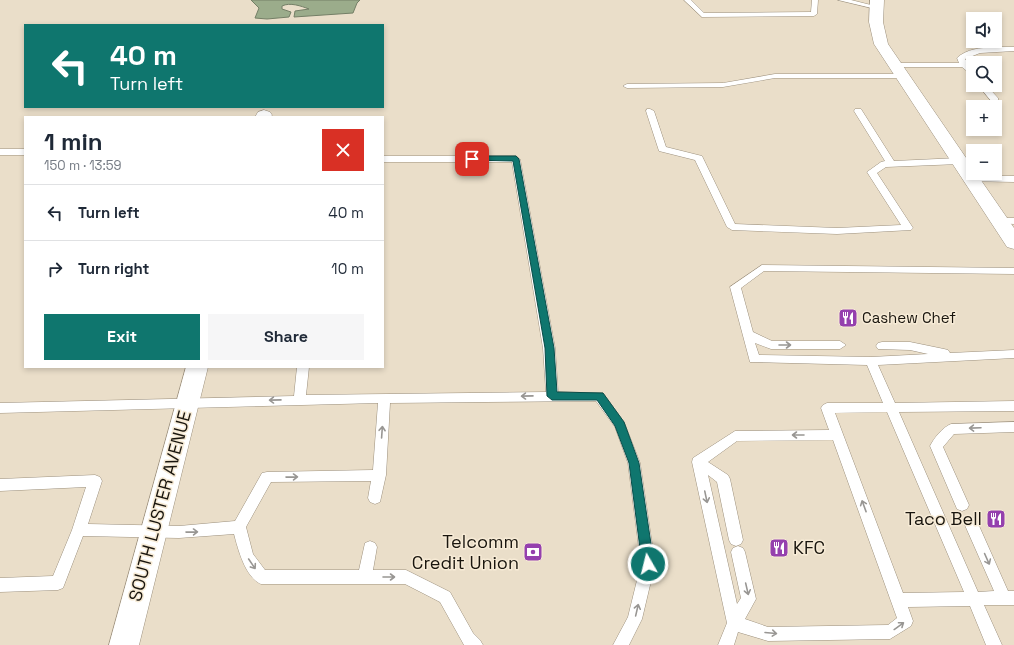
<!DOCTYPE html>
<html lang="en">
<head>
<meta charset="utf-8">
<style>
  :root { --surface:#fff; --page:#f6f6f7; --text:#1f2937; --muted:#747a83; --line:#e0e1e3; --accent:#0f766e }
  body { margin:0; font-family:"Space Grotesk",sans-serif; background:var(--page); color:var(--text); height:100vh; display:flex; flex-direction:column; font-size:15px; white-space:nowrap }
  * { box-sizing:border-box; margin:0 }
  p { font-size:13px; color:var(--muted) }
  .icon { flex:none; width:22px; height:22px; fill:none; stroke:currentColor; stroke-width:2; stroke-linecap:round; stroke-linejoin:round }
  .map { position:relative; flex:1; overflow:hidden }
  .side { position:absolute; left:24px; top:116px; width:360px; height:252px; display:flex; flex-direction:column; background:var(--surface); border-radius:0px; box-shadow:0 2px 6px #0003 }
  .side>* { flex:none }
  .banner { position:absolute; left:24px; top:24px; width:360px; height:84px; border-radius:0px; box-shadow:0 2px 6px #0003; background:#0f766e; color:#fff; overflow:hidden }
  .controls { position:absolute; left:966px; top:12px; display:grid; gap:8px }
  .controls a { display:grid; place-items:center; width:36px; height:36px; border-radius:0px; background:var(--surface); box-shadow:0 2px 6px #0003; font-size:20px }
  .pin { position:absolute; display:grid; place-items:center; width:34px; height:34px; color:#fff; margin:-17px; border-radius:8px; box-shadow:0 2px 6px #0006 }
  .me { position:absolute; width:44px; margin:-22px; rotate:352deg; stroke-linejoin:round; filter:drop-shadow(0 0 3px #0008) }
  .turn { display:flex; align-items:center; gap:14px; height:84px; padding:0 20px; font-size:18px }
  .turn .icon { width:52px; height:52px; stroke-width:2.5 }
  .turn b { display:block; font-size:28px; line-height:34px }
  .round { display:grid; place-items:center; flex:none; width:42px; height:42px; border-radius:0px; background:var(--page) }
  .overview { display:flex; align-items:center; justify-content:space-between; height:68px; padding:0 20px }
  h1 { font-size:24px; font-weight:700; line-height:30px }
  .action { display:flex; gap:8px; margin-top:auto; padding:8px 20px }
  .action a { flex:1; height:46px; border-radius:0px; background:var(--accent); color:#fff; font-size:16px; font-weight:700; line-height:46px; text-align:center }
  .action a+a { background:var(--page); color:var(--text) }
  ul { padding:0; list-style:none }
  li { display:flex; align-items:center; gap:12px; height:56px; padding:0 20px; border-top:1px solid var(--line) }
  li div { flex:1 }
  li b { display:block; font-size:15px }
  li em { font-style:normal }
  .map>svg:first-child { display:block }
  .water { fill:#9bac8b; stroke:#747f66 }
  .lines { fill:none; stroke-linecap:round; stroke-linejoin:round }
  .service-casing { stroke:#9c907d; stroke-width:1 }
  .minor-casing { stroke:#9c907d; stroke-width:1 }
  .tertiary-casing { stroke:#9c907d; stroke-width:1 }
  .service { fill:#fff; fill-rule:evenodd }
  .minor { fill:#fff; fill-rule:evenodd }
  .tertiary { fill:#fff; fill-rule:evenodd }
  .oneway { stroke:#989693 }
  .route { fill:#0f766e; stroke:#0a4d48 }
  .labels { text-anchor:middle; stroke-width:3; stroke-linejoin:round; paint-order:stroke }
  .poi-label { font-size:15px; fill:#19150e; stroke:#f7ebd6; text-anchor:start }
  .near-street-label { font-size:18px; fill:#19150e; stroke:#f7ebd6 }
  .near-poi-label { font-size:18px; fill:#19150e; stroke:#f7ebd6; text-anchor:end }
</style>
</head>
<body>
<div class="map">
<svg width="1014" height="645" viewBox="0 0 1014 645">
  <rect width="100%" height="100%" fill="#eadec9"/>
  <!-- water -->
  <path class="water" d="M251 0H360L357 3 353 13 294 17 295 11 309 9C301 6 290 2 282 6V9L291 12 289 17 267 19 255 18 259 8Z"/>
  <g class="lines">
    <!-- service casing -->
    <g class="service-casing">
      <path id="service" d="M684 0H691L704 13 811 12 812 0H818L817 14 814 16 702 17Z
        M838 0H851L879 7 876 9Z
        M993 47H1014V51L980 53 965 59 973 70V76L962 67H894L890 65 894 63H959L957 58C966 49 981 48 993 47Z
        M775 74H901L905 76 901 78H775L723 87 627 88 623 86 627 84 723 83Z
        M978 85H986L998 98V102H992Z
        M647 109H650L654 111 666 147 702 156 735 224 837 228 901 225 867 172 881 162 885 161 854 111 855 109H861L894 161 959 158 963 161 959 164 886 167 877 173 913 228 911 230 837 234 732 230 727 227 695 160 659 151 646 111Z
        M0 149H25V155H0Z
        M383 156H516L520 159 555 348 558 392 603 393 624 422 640 463 655 564 642 619 629 645H613L628 617 641 564 628 463 615 427 596 401 390 403 386 475 380 502 375 504 370 502 368 498 371 481 271 482 246 527 253 554 265 570H359L365 543 370 541 375 543 377 547 373 570H406L450 592 473 633 480 640 483 645H464L440 602 405 584H261C245 577 238 549 234 534L179 538 83 536 63 588 58 590 0 592V578L53 576 72 530 86 487 0 491V479L95 475 100 477 102 481 88 524 179 526 235 521 262 473 267 472 373 470 378 403 0 413V403L294 396 297 367H309L306 395 546 392 543 348 512 162H383Z
        M971 176H1014V182L968 181V177Z
        M1000 218H1014V224L997 223 995 221 997 219Z
        M762 265 1014 268V274L764 271 741 288 753 332 772 341H840L846 345 840 349H771L755 343 759 355 871 357 928 354 910 350 878 349 876 346 878 343 882 342H910L944 349 948 350 950 353 1014 350V358L878 365 895 403 1014 401V411L899 412 978 592 994 591 964 523 966 519 971 517 976 519 1008 591H1014V605H984L1002 645H986L970 606 908 607 913 621 911 626 890 639 768 641 738 632 734 645H718L727 623 692 462 693 458 735 431 829 430 821 408 823 405 827 403H883L867 365 750 362 730 287ZM887 412 964 592 903 593 835 413ZM833 440 897 618 888 625 768 627 745 619 756 599 745 552 743 548 738 546 733 548 731 552 741 598 737 604 708 475 717 482 729 540 731 544 736 546 741 544 743 540 730 479 728 475 708 462 737 441Z
        M1014 422V432L954 434 943 447 969 505 967 509 962 511 957 509 930 446C934 438 943 427 951 424Z"/>
    </g>
    <!-- minor casing -->
    <g class="minor-casing">
      <path id="minor" d="M264 110 270 112 272 115 271 117H255L258 112Z
        M186 367H208L139 645H109Z"/>
    </g>
    <!-- tertiary casing -->
    <g class="tertiary-casing">
      <path id="tertiary" d="M870 0H884L883 22 888 44 973 168V173H976L1014 228V249L1007 247 874 44 869 22Z"/>
    </g>
    <!-- service -->
    <use href="#service" class="service"/>
    <!-- minor -->
    <use href="#minor" class="minor"/>
    <!-- tertiary -->
    <use href="#tertiary" class="tertiary"/>
  </g>
  <!-- one-way arrows -->
  <defs><path id="oneway-shaft" d="M-6 0H5M1.5-3L5.5 0L1.5 3" fill="none" stroke-width="1.6" stroke-linecap="round" stroke-linejoin="round"/></defs>
  <g class="oneway">
    <use href="#oneway-shaft" transform="translate(785 345)"/>
    <use href="#oneway-shaft" transform="translate(527 396) rotate(179)"/>
    <use href="#oneway-shaft" transform="translate(275 400) rotate(179)"/>
    <use href="#oneway-shaft" transform="translate(975 428) rotate(178)"/>
    <use href="#oneway-shaft" transform="translate(382 432) rotate(-86)"/>
    <use href="#oneway-shaft" transform="translate(798 435) rotate(180)"/>
    <use href="#oneway-shaft" transform="translate(292 477) rotate(-1)"/>
    <use href="#oneway-shaft" transform="translate(706 497) rotate(78)"/>
    <use href="#oneway-shaft" transform="translate(864 506) rotate(-110)"/>
    <use href="#oneway-shaft" transform="translate(192 532) rotate(-1)"/>
    <use href="#oneway-shaft" transform="translate(987 559) rotate(66)"/>
    <use href="#oneway-shaft" transform="translate(252 564) rotate(56)"/>
    <use href="#oneway-shaft" transform="translate(389 577)"/>
    <use href="#oneway-shaft" transform="translate(747 589) rotate(77)"/>
    <use href="#oneway-shaft" transform="translate(637 610) rotate(-77)"/>
    <use href="#oneway-shaft" transform="translate(899 626) rotate(-36)"/>
    <use href="#oneway-shaft" transform="translate(771 633) rotate(5)"/>
  </g>
  <!-- route -->
  <path class="route" d="M472 156H516L519 159 554 348 557 392 603 393 624 422 639 463 654 564 652 567 648 569 644 567 642 564 629 463 615 426 597 400H552L547 396 545 348 513 161 469 160V157Z"/>
  <!-- icons -->
  <defs>
    <g id="restaurant-square" transform="scale(1)"><rect x="-9" y="-9" width="18" height="18" rx="4" fill="#9540ae" stroke="#f7ebd6"/><path d="M-5-6h1v4h1v-4h1v4h1v-4h1v5L-1.5 .5V6h-2V.5L-5-1ZM5-6V6H3V1.5H1.5Q1.5-4 5-6Z" fill="#fff"/></g>
    <g id="bank-square" transform="scale(1)"><rect x="-9" y="-9" width="18" height="18" rx="4" fill="#9540ae" stroke="#f7ebd6"/><path d="M-6-4H6V4H-6ZM0-2.3a2.3 2.3 0 1 0 0 4.6a2.3 2.3 0 1 0 0-4.6Z" fill="#fff"/></g>
  </defs>
  <g fill-rule="evenodd">
    <use href="#restaurant-square" x="848" y="318"/>
    <use href="#restaurant-square" x="996" y="519"/>
    <use href="#restaurant-square" x="779" y="548"/>
    <use href="#bank-square" x="533" y="552"/>
  </g>
  <g class="labels">
    <!-- poi labels -->
    <g class="poi-label">
      <text x="862" y="323">Cashew Chef</text>
    </g>
    <!-- near-street labels -->
    <g class="near-street-label">
      <text transform="translate(160 506) rotate(-75)" y="6">SOUTH LUSTER AVENUE</text>
    </g>
    <!-- near-poi labels -->
    <g class="near-poi-label">
      <text x="982" y="525">Taco Bell</text>
      <text x="519" y="548">Telcomm<tspan x="519" dy="21">Credit Union</tspan></text>
      <text x="793" y="554" text-anchor="start">KFC</text>
    </g>
  </g>
</svg>
<div class="controls">
<a><svg class="icon" aria-label="sound" viewBox="0 0 24 24"><path d="M4 9h4l5-4v14l-5-4H4zM17 9q2 3 0 6"/></svg></a>
<a><svg class="icon" aria-label="search" viewBox="0 0 24 24"><circle cx="10" cy="10" r="6"/><path d="M15 15l6 6"/></svg></a>
<a>+</a>
<a>−</a>
</div>
<div class="pin" style="left:472px;top:159px;background:#d93025"><svg class="icon" aria-label="arrive" viewBox="0 0 24 24"><path d="M6 21V4h12l-3 4 3 4H6"/></svg></div>
<svg class="me" style="left:648px;top:564px" viewBox="-20 -20 40 40"><circle r="17" fill="#0f766e" stroke="#fff" stroke-width="3"/><path d="M0-11L8 9 0 5-8 9z" fill="#fff"/></svg>
<div class="banner">
<div class="turn"><svg class="icon" aria-label="left" viewBox="0 0 24 24"><path d="M17 20v-9H6M10 6l-5 5 5 5"/></svg><div><b>40 m</b>Turn left</div></div>
</div>
<section class="side">
<div class="overview"><div><h1>1 min</h1><p>150 m · 13:59</p></div><a class="round" style="background:#d93025;color:#fff"><svg class="icon" aria-label="close" viewBox="0 0 24 24"><path d="M6 6l12 12M18 6L6 18"/></svg></a></div>
<ul>
<li><svg class="icon" aria-label="left" viewBox="0 0 24 24"><path d="M17 20v-9H6M10 6l-5 5 5 5"/></svg><div><b>Turn left</b></div><em>40 m</em></li>
<li><svg class="icon" aria-label="right" viewBox="0 0 24 24"><path d="M7 20v-9h11M14 6l5 5-5 5"/></svg><div><b>Turn right</b></div><em>10 m</em></li>
</ul>
<div class="action"><a>Exit</a><a>Share</a></div>
</section>
</div>
</body>
</html>
